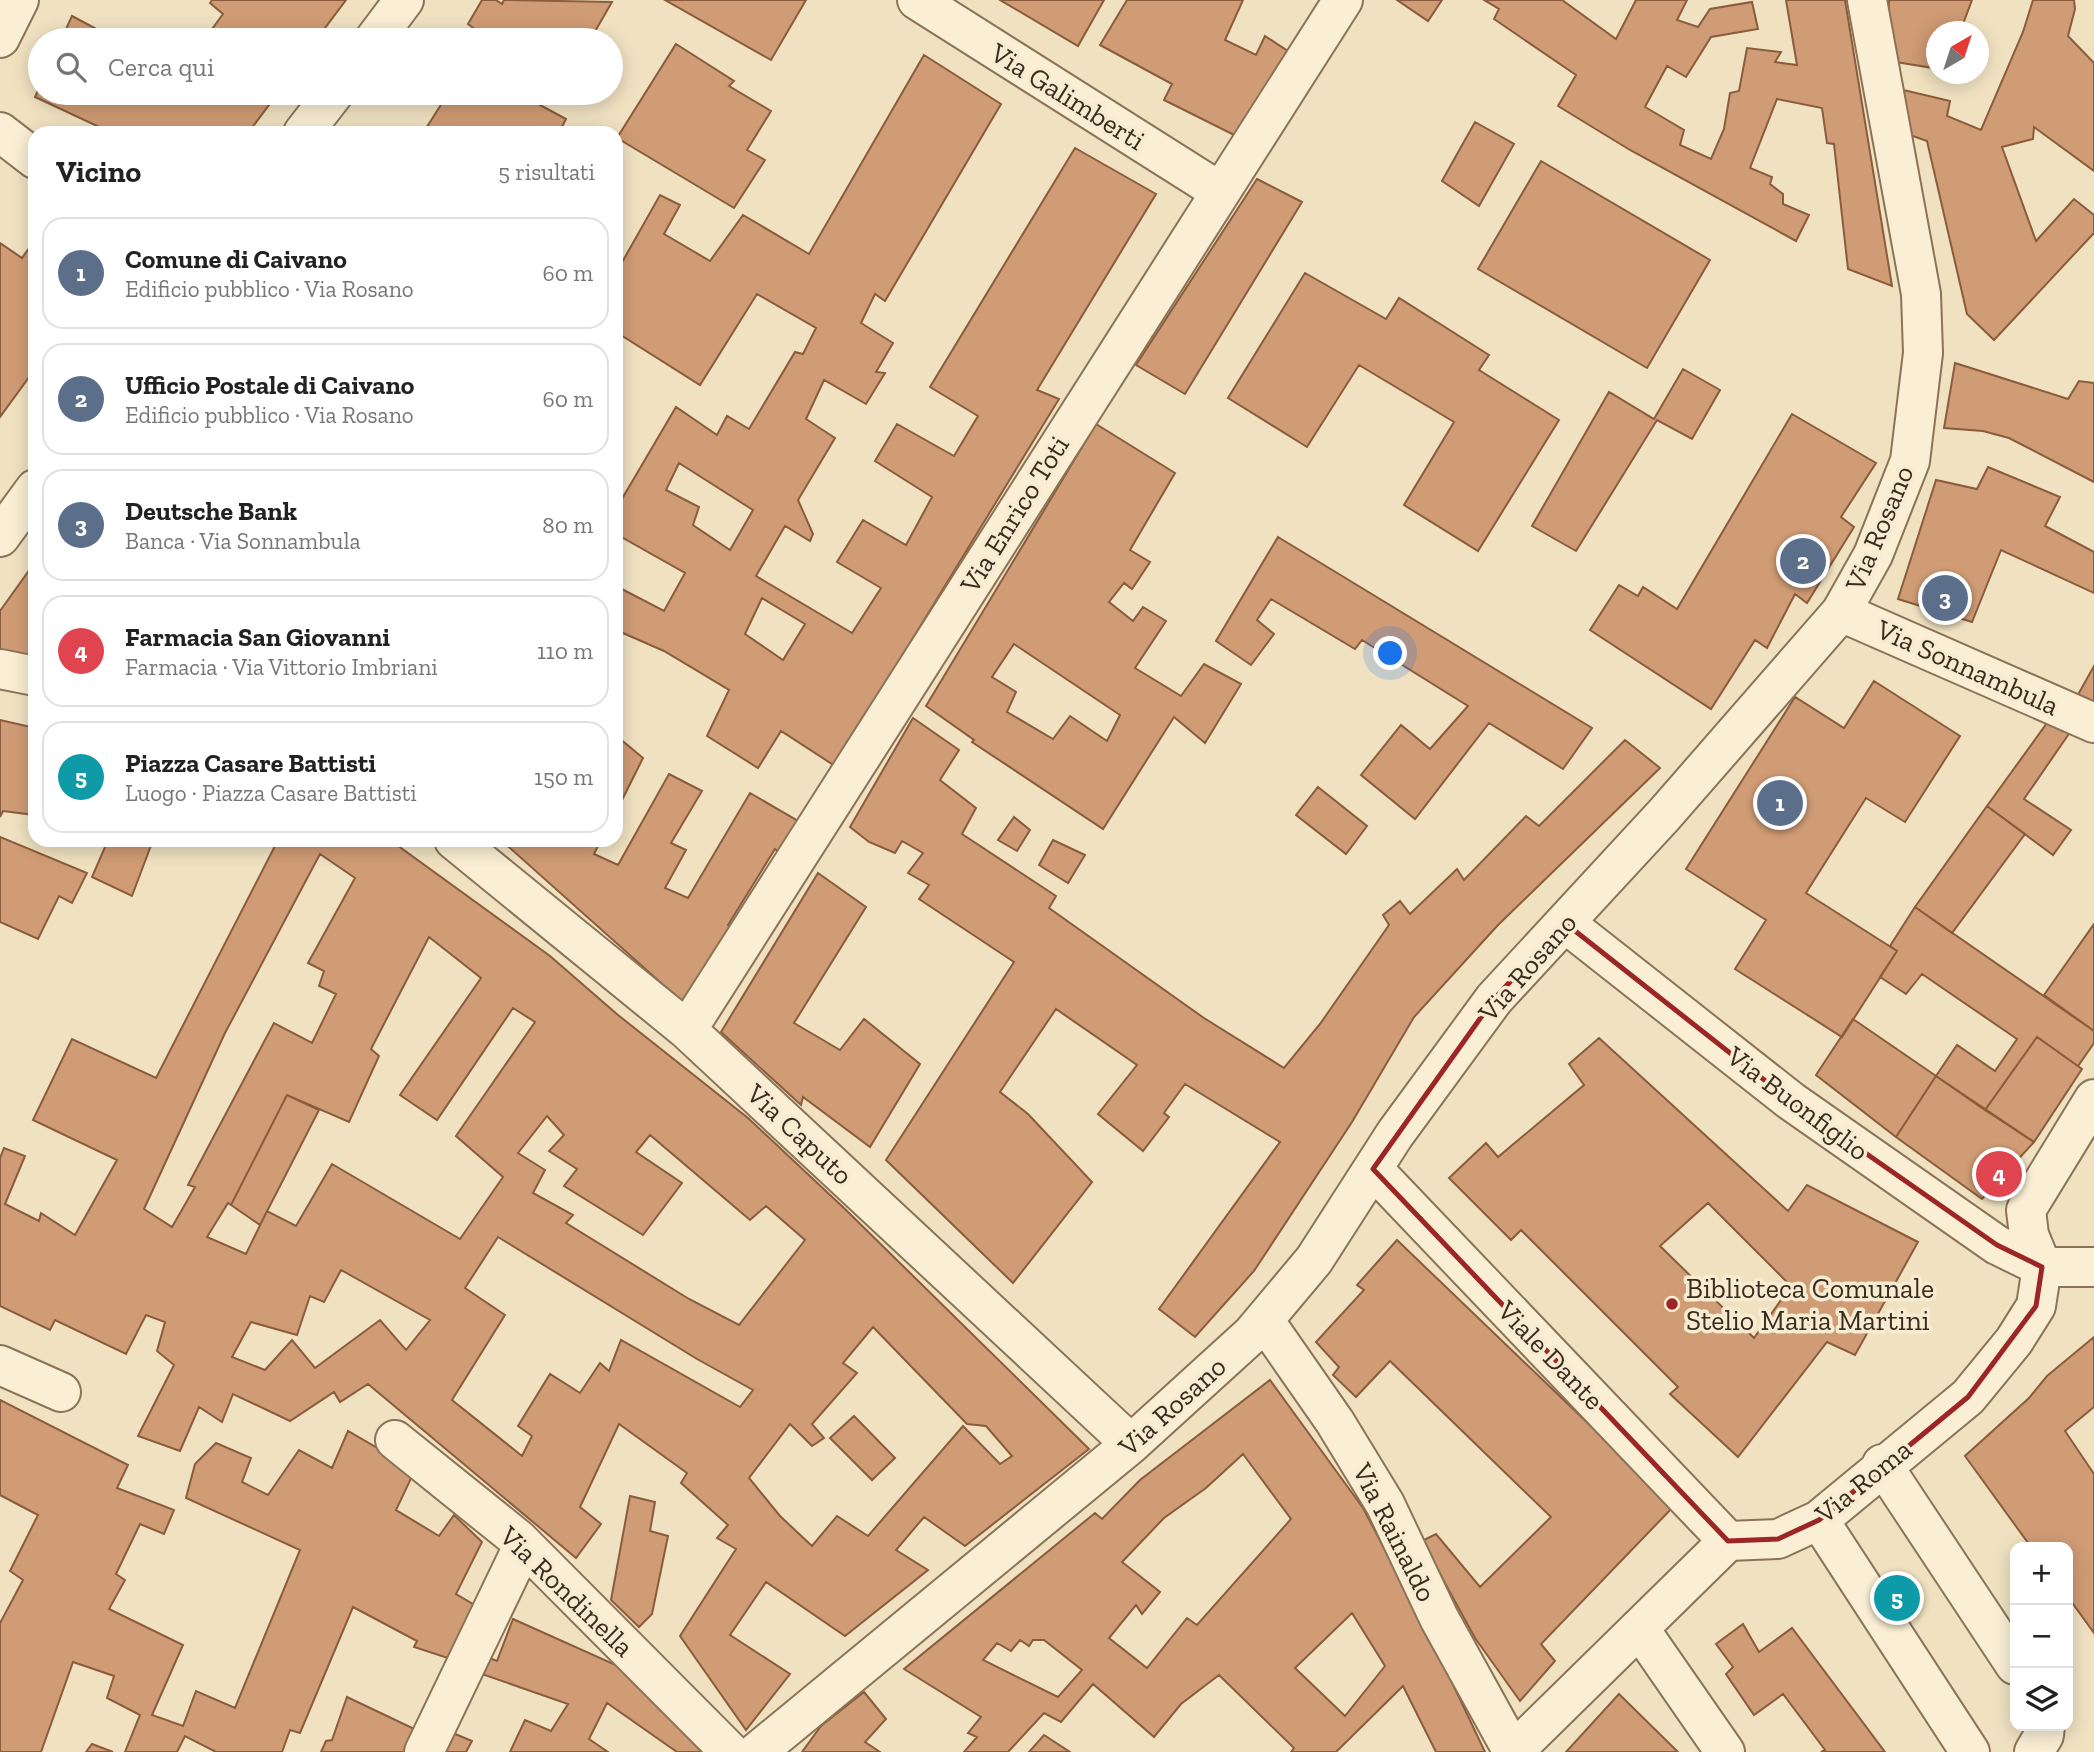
<!DOCTYPE html>
<html lang="it">
<meta charset="utf-8">
<style>
body{margin:0;font-family:"Zilla Slab",serif;background:#f6f6f6;color:#222}
.controls{position:absolute;right:21px;bottom:21px;display:grid;overflow:hidden;border-radius:14px;box-shadow:0 4px 18px #0003}
.controls button{width:63px;height:63px;display:grid;place-items:center;padding:0;border:0;border-bottom:2px solid #e0e0e0;background:#fff;color:#222;font:35px sans-serif}
.compass{position:absolute;left:1926px;top:21px;width:63px;height:63px;border-radius:50%;background:#fff;box-shadow:0 4px 18px #0003;rotate:39deg}
.you{position:absolute;left:1391px;top:654px;width:24px;height:24px;margin:-18px;border:5px solid #fff;border-radius:50%;background:#1a73e8;box-shadow:0 0 0 10px #1a73e833}
.badge{display:grid;place-items:center;width:46px;height:46px;border-radius:50%;background:#9c2525;color:#fff;font-size:23px;font-weight:700}
.pin{position:absolute;translate:-50% -50%;border:4px solid #fff;box-shadow:0 2px 7px #0006}
.list{margin:0;padding:0;list-style:none}
h2{display:flex;justify-content:space-between;align-items:center;height:91px;margin:0;padding:0 28px;font-size:30px}
h2 small{font-size:23px;font-weight:400;color:#767676}
.list li{display:grid;grid-template-columns:46px 1fr auto;gap:21px;align-items:center;box-sizing:border-box;height:112px;margin:0 14px 14px;padding:0 14px;border:2px solid #e0e0e0;border-radius:21px}
.list b{display:block;font-size:26px;white-space:nowrap}
.list p{margin:0;font-size:23px;white-space:nowrap;color:#767676}
.list em{font-size:23px;font-style:normal;color:#767676}
.icon{flex:none;width:38px;height:38px;fill:none;stroke:currentColor;stroke-width:2;stroke-linecap:round;stroke-linejoin:round}
.map{position:relative;flex:none;width:2094px;height:1752px;overflow:hidden}
.search{position:absolute;background:#fff;box-shadow:0 4px 18px #0003;left:28px;top:28px;width:595px;height:77px;display:flex;align-items:center;gap:18px;box-sizing:border-box;padding:0 24px;border-radius:38px;color:#767676;font-size:26px}
.panel{position:absolute;background:#fff;box-shadow:0 4px 18px #0003;left:28px;top:126px;width:595px;height:721px;border-radius:21px}
.map>svg:first-child{display:block}
.building{fill:#d09c75;stroke:#8a5c3c;stroke-width:2;fill-rule:evenodd}
.lines{fill:none;stroke-linecap:round;stroke-linejoin:round}
.minor-casing{stroke:#8a7357;stroke-width:42}
.minor{stroke:#faefd4;stroke-width:38}
.marked{fill:none;stroke:#9c2525;stroke-width:5;stroke-linejoin:round}
.poi-dot{fill:#9c2525;stroke:#f7ecd1;stroke-width:2.5}
.labels{text-anchor:middle;stroke-width:7;stroke-linejoin:round;paint-order:stroke}
.street-label{font-size:28px;fill:#392b1d;stroke:#f7ecd1}
.poi-label{font-size:28px;fill:#392b1d;stroke:#f7ecd1;text-anchor:start}
</style>
<div class="map">
<svg width="2094" height="1752" viewBox="0 0 2094 1752">
<rect width="100%" height="100%" fill="#f0e2c1"/>
<path class="building" d="M212 0H346L316 40H204L223 14 210 3Z
M482 0H496L502 4 504 0 612 2 590 40H472L477 31 468 24Z
M665 0H806L771 60Z
M1000 0H1104L1078 46Z
M1127 0H1243L1225 40 1256 55 1265 36 1297 57 1238 137 1164 100 1172 84 1100 45Z
M1397 0H1442L1428 21Z
M1484 0H1562L1616 39 1636 0H1687L1677 20 1698 27 1710 9 1752 2 1758 29 1711 37 1686 77 1667 66 1645 107 1684 130 1680 145 1711 159 1724 129 1730 93 1739 91 1747 48 1781 52 1775 62 1797 65 1786 0H1845L1892 286 1848 269 1834 144 1827 143 1822 108 1777 99 1750 168 1772 177 1770 184 1783 194V204L1809 215 1796 241 1630 150 1558 106 1576 75 1494 19 1499 9Z
M1889 0H1972L1960 32H1937L1933 68 1889 61Z
M2033 0H2074L2075 9 2068 36 2094 63V171L2034 127 2033 139 2002 147 2036 241 2074 199 2094 215V233L1994 340 1967 314 1927 141 1896 130 1895 88 1950 101 1947 116 1981 130 2023 32Z
M72 16 117 40H61Z
M676 44 734 81 729 86 771 111 747 150 765 160 734 208 617 138Z
M924 55 1001 104 885 301 875 294 861 323 893 343 876 372 885 373 866 404 824 380 806 419 835 438 798 500 813 534 810 541 785 526 756 576 852 633 881 588 837 562 863 520 906 545 932 497 875 461 897 424 954 456 978 416 930 387 1075 148 1156 194 1037 390 1059 399 835 766 781 731 758 768 707 736 729 690 664 651 616 630V586L664 611 685 573 616 534V509L676 407 717 435 727 416 749 429 795 352 803 354 816 328 757 294 700 385 616 332V273L660 195 680 205 664 234 710 261 743 215 809 254ZM679 463 753 510 730 550 693 525 699 507 666 490ZM762 598 805 624 783 660 745 634Z
M40 86V93H278L248 133H112L35 97Z
M435 93H518L566 119 559 133H423L444 100Z
M1475 122 1514 144 1479 206 1442 181Z
M1541 161 1710 260 1647 368 1478 269Z
M1257 179 1302 202 1185 394 1136 365Z
M34 241 35 369 0 417V243L22 258Z
M1305 273 1386 319 1399 298 1489 355 1479 370 1559 420 1478 551 1404 505 1454 422 1359 365 1307 447 1228 398Z
M1955 363 2068 399 2079 381 2094 383V482L2009 438 1983 431 1944 428Z
M1683 369 1720 390 1692 439 1657 420 1576 551 1532 526 1609 392 1654 419Z
M1792 414 1876 463 1841 517 1854 527 1807 603 1795 594 1767 648 1755 640 1711 709 1590 630 1619 585 1638 596 1643 587 1677 609Z
M1096 424 1175 473 1130 550 1150 562 1132 589 1124 583 1109 602 1133 621 1143 607 1166 621 1135 668 1181 696 1204 664 1241 684 1205 743 1174 717 1103 829 972 742 974 740 926 706ZM1014 644 1120 715 1107 741 1070 716 1053 739 1007 712 1016 692 992 677Z
M1988 467 2060 497 2045 526 2094 552V593L2001 550 1972 622 1898 599 1936 480 1977 489Z
M1278 537 1592 728 1563 769 1489 723 1415 819 1361 775 1401 725 1430 749 1468 706 1362 640 1355 649 1271 599 1257 620 1274 634 1251 665 1216 641Z
M35 562V662L0 653V611Z
M2094 666V708L2075 700Z
M1874 681 1960 736 1905 822 1866 798 1806 893 1897 951 1842 1037 1735 969 1766 920 1686 869 1795 697 1844 728Z
M2052 716 2075 725 2024 799 2071 830 2053 855 1987 806Z
M913 718 959 750 940 780 976 808 962 834 1056 896 1049 908 1204 1018 1284 1068 1320 1024 1389 925 1383 915 1400 901 1410 914 1457 869 1464 880 1526 816 1539 826 1625 740 1660 768 1498 925 1414 1017 1352 1122 1254 1271 1195 1337 1159 1309 1280 1142 1185 1084 1164 1113 1169 1117 1143 1151 1098 1114 1137 1065 1056 1009 1000 1092 1028 1114 1092 1182 1013 1283 886 1160 1014 962 919 899 929 885 908 873 923 853 902 841 895 853 869 842 850 827Z
M0 720 35 728V815L3 811 0 817Z
M619 738 643 758 616 812V743Z
M669 774 702 791 671 843 686 850 665 888 688 898 750 793 798 821 781 854 775 849 728 925 735 931 688 1007 501 840H601L594 854 618 865Z
M1318 787 1367 826 1346 854 1296 815Z
M1987 806 2025 834 1952 933 1915 907Z
M1014 817 1030 830 1017 851 998 840Z
M0 837 87 873 72 903 59 896 38 939 0 922Z
M108 840H153L132 896 92 877Z
M278 840H390L550 956 618 1015 748 1118 845 1209 1089 1449 965 1546 924 1517 896 1550 928 1570 845 1636 766 1582 730 1635 790 1674 746 1730 680 1636 736 1549 717 1538 728 1525 681 1483 687 1473 619 1424 580 1507 601 1524 576 1558 368 1384 340 1402 334 1392 290 1421 233 1394 222 1422 199 1407 180 1451 138 1436 174 1365 157 1351 165 1322 146 1315 126 1354 55 1320 50 1330 0 1306V1158L4 1148 25 1156 5 1204 39 1221 41 1213 75 1235 117 1160 33 1120 72 1039 156 1078ZM320 854 355 878 308 963 324 971 319 986 336 994 312 1043 274 1023 188 1185 195 1187 172 1227 144 1209 225 1033ZM429 937 481 978 400 1095 437 1120 513 1008 535 1022 456 1136 503 1177 460 1239 332 1164 296 1226 267 1211 246 1254 207 1237 228 1203 231 1205 287 1095 349 1122 379 1056 371 1049ZM547 1116 564 1135 549 1151 577 1169 564 1186 643 1235 682 1183 636 1152 650 1135 750 1220 766 1206 805 1240 739 1325 689 1299 566 1223 573 1215 533 1193 545 1170 518 1153ZM498 1237 697 1359 753 1390 740 1407 621 1340 609 1371 600 1363 580 1393 550 1374 518 1426 532 1436 522 1456 452 1400 505 1315 465 1288ZM341 1270 430 1320 406 1350 380 1320 315 1368 292 1340 265 1370 232 1357 251 1322 297 1335 310 1296 324 1302ZM873 1327 967 1424 986 1426 1012 1456 1000 1464 963 1426 868 1536 837 1516 812 1546 780 1516 749 1478 790 1424 812 1446 824 1438 812 1424 857 1373 843 1363Z
M1053 840 1085 855 1068 883 1039 865Z
M818 873 866 907 794 1023 840 1050 864 1019 920 1064 870 1147 803 1097 801 1105 721 1032Z
M1915 907 2094 1031V1043L2078 1066 2037 1037 1985 1110 1936 1076 1957 1045 1995 1071 2017 1039 1922 974 1906 994 1880 977 1897 951 1890 946Z
M2094 924V1031L2044 995Z
M1853 1019 1936 1076 1896 1137 1816 1075Z
M2037 1037 2082 1069 2034 1142 1985 1110Z
M1599 1038 1788 1211 1807 1185 1918 1242 1855 1355 1827 1342 1738 1457 1670 1394 1678 1387 1521 1230 1511 1240 1449 1178 1486 1143 1498 1157 1584 1085 1569 1064ZM1708 1203 1791 1286 1754 1338 1660 1246Z
M1936 1076 2034 1142 1982 1199 1896 1137Z
M287 1095 319 1110 260 1225 231 1205Z
M1397 1240 1674 1506 1541 1644 1555 1661 1520 1701 1475 1638 1422 1541 1436 1534 1480 1587 1551 1517 1390 1361 1356 1397 1333 1375 1339 1367 1316 1342 1364 1290 1357 1285Z
M2094 1337V1407L2065 1431 2094 1474V1633L2068 1597V1547H2031L1965 1456 2029 1398 2047 1376Z
M1270 1380 1363 1508 1429 1634 1485 1752H1436L1403 1686 1336 1752H1291L1294 1748 1219 1675 1181 1704 1154 1737 1093 1684 1061 1722 1044 1713 1008 1752H964L977 1737 968 1733 981 1717 904 1669 1095 1513 1102 1519 1140 1480ZM1243 1454 1291 1519 1197 1625 1187 1618 1147 1668 1109 1638 1136 1605 1142 1614 1160 1592 1122 1562 1164 1518 1206 1488ZM1352 1613 1385 1666 1345 1716 1295 1668ZM1020 1640 1029 1646 1033 1640H1044L1082 1670 1058 1697 983 1660 997 1643 1011 1651Z
M0 1400 128 1465 117 1488 174 1510 164 1534 140 1524 116 1574 125 1580 109 1609 183 1645 152 1715 183 1726 196 1691 235 1708 300 1550 186 1498 195 1464 216 1443 251 1458 242 1482 268 1495 299 1450 332 1468 348 1431 415 1470 396 1510 439 1536 454 1515 482 1542 456 1594 478 1607 454 1660 414 1647 417 1641 353 1607 300 1733 290 1730 282 1752H216L185 1736 177 1752H125L140 1715 107 1698 114 1676 73 1662 41 1752H0V1623L23 1580 10 1571 38 1515 0 1495Z
M854 1416 895 1458 872 1480 830 1438Z
M630 1496 655 1502 650 1531 668 1536 652 1614 639 1627 611 1600Z
M513 1619 618 1666 710 1752H677L607 1703 589 1739 608 1752H510L525 1720 551 1731 568 1704 479 1673 487 1657 497 1661Z
M1743 1624 1759 1652 1792 1628 1885 1752H1821L1825 1750 1783 1694 1754 1715 1726 1674 1733 1667 1716 1644Z
M864 1692 886 1719 865 1742 880 1752H802L821 1726Z
M1619 1694 1678 1752H1566Z
M347 1697 427 1735 420 1752H321L326 1741 332 1740Z
M448 1731 472 1741 466 1752H438Z
M1044 1735 1070 1752H1029Z
M92 1744 113 1752H86Z"/>
<g class="lines">
<g class="minor-casing">
<path id="minor" d="M917 0 1219 191
M0 38 19 0
M374 40 404 0
M0 132 35 159
M303 133 334 93
M0 537 35 489
M1841 612 2094 723
M0 669 35 676
M454 840 687 1030 1131 1444
M1565 923 1791 1101 1997 1245 2042 1267H2094
M687 1030 1343 0
M1373 1169 1728 1541
M2042 1267 2029 1235 2026 1210 2094 1099
M1264 1320 1335 1422 1385 1504 1439 1618 1513 1752
M0 1365 61 1392
M395 1440 518 1539 730 1752
M1882 1464 2015 1665
M1819 1520 1970 1752
M1639 1628 1725 1752
M424 1752 523 1546
M757 1752 1131 1444 1252 1334 1314 1260 1395 1134 1494 999 1664 815 1841 612 1873 555 1910 461 1923 353 1921 294 1867 0
M1513 1752 1728 1541 1778 1539 1819 1520 1968 1397 2014 1341 2036 1306 2042 1267
M2034 1752 2044 1735 2045 1726"/>
</g>
<use href="#minor" class="minor"/>
</g>
<path class="marked" d="M1565 923 1791 1101 1997 1245 2042 1267 2036 1306 1968 1397 1819 1520 1778 1539 1728 1541 1373 1169 1494 999Z"/>
<circle class="poi-dot" cx="1672" cy="1304" r="7"/>
<g class="labels">
<g class="street-label">
<text transform="translate(1068 96) rotate(32)" y="10">Via Galimberti</text>
<text transform="translate(1014 514) rotate(-58)" y="10">Via Enrico Toti</text>
<text transform="translate(1879 528) rotate(-67)" y="10">Via Rosano</text>
<text transform="translate(1968 667) rotate(24)" y="10">Via Sonnambula</text>
<text transform="translate(1527 967) rotate(-49)" y="10">Via Rosano</text>
<text transform="translate(1798 1103) rotate(37)" y="10">Via Buonfiglio</text>
<text transform="translate(800 1134) rotate(43)" y="10">Via Caputo</text>
<text transform="translate(1551 1355) rotate(46)" y="10">Viale Dante</text>
<text transform="translate(1172 1406) rotate(-42)" y="10">Via Rosano</text>
<text transform="translate(1863 1481) rotate(-39)" y="10">Via Roma</text>
<text transform="translate(1395 1532) rotate(63)" y="10">Via Rainaldo</text>
<text transform="translate(567 1591) rotate(44)" y="10">Via Rondinella</text>
</g>
<g class="poi-label">
<text x="1686" y="1298">Biblioteca Comunale<tspan x="1686" dy="32">Stelio Maria Martini</tspan></text>
</g>
</g>
</svg>
<div class="controls">
<button>+</button>
<button>−</button>
<button><svg class="icon" aria-label="layers" viewBox="0 0 24 24"><path d="M12 4l9 5-9 5-9-5zM3 14l9 5 9-5"/></svg></button>
</div>
<svg class="compass" viewBox="-18 -18 36 36"><path d="M0-13l5 13h-10z" fill="#e53935"/><path d="M0 13l5-13h-10z" fill="#767676"/></svg>
<div class="you"></div>
<div class="pin badge" style="left:1780px;top:803px;background:#5c6f8a">1</div>
<div class="pin badge" style="left:1803px;top:561px;background:#5c6f8a">2</div>
<div class="pin badge" style="left:1945px;top:598px;background:#5c6f8a">3</div>
<div class="pin badge" style="left:1999px;top:1174px;background:#e0444e">4</div>
<div class="pin badge" style="left:1897px;top:1598px;background:#0f9aa8">5</div>
<div class="search"><svg class="icon" aria-label="search" viewBox="0 0 24 24"><circle cx="10" cy="10" r="6"/><path d="M15 15l6 6"/></svg>Cerca qui</div>
<section class="panel">
<h2>Vicino<small>5 risultati</small></h2>
<ul class="list">
<li><span class="badge" style="background:#5c6f8a">1</span><div><b>Comune di Caivano</b><p>Edificio pubblico · Via Rosano</p></div><em>60 m</em></li>
<li><span class="badge" style="background:#5c6f8a">2</span><div><b>Ufficio Postale di Caivano</b><p>Edificio pubblico · Via Rosano</p></div><em>60 m</em></li>
<li><span class="badge" style="background:#5c6f8a">3</span><div><b>Deutsche Bank</b><p>Banca · Via Sonnambula</p></div><em>80 m</em></li>
<li><span class="badge" style="background:#e0444e">4</span><div><b>Farmacia San Giovanni</b><p>Farmacia · Via Vittorio Imbriani</p></div><em>110 m</em></li>
<li><span class="badge" style="background:#0f9aa8">5</span><div><b>Piazza Casare Battisti</b><p>Luogo · Piazza Casare Battisti</p></div><em>150 m</em></li>
</ul>
</section>
</div>
